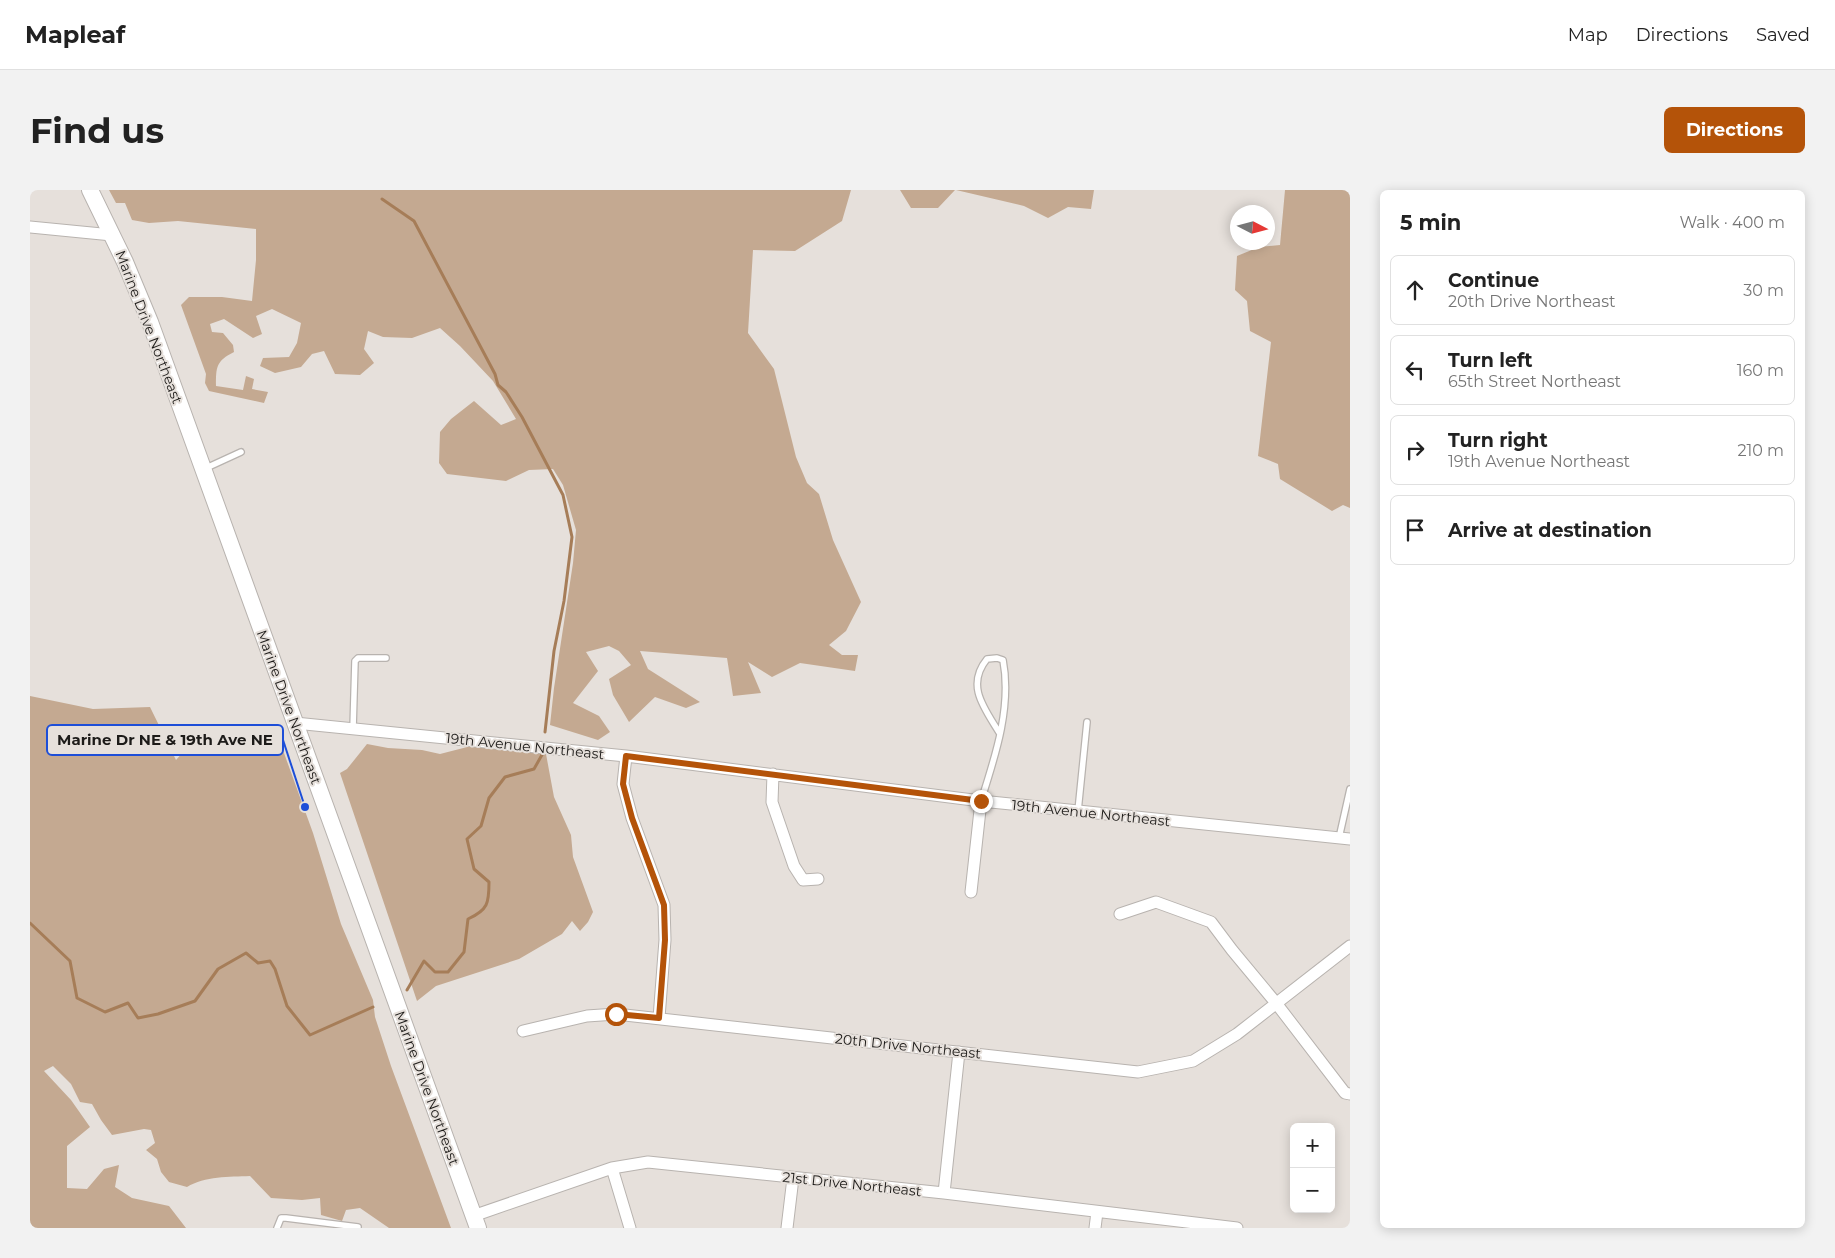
<!DOCTYPE html>
<meta charset="utf-8">
<style>
body{margin:0;font-family:Montserrat,sans-serif;background:#f2f2f2;color:#222}
.controls{position:absolute;right:15px;bottom:15px;display:grid;overflow:hidden;border-radius:8px;box-shadow:0 2px 12px #0003}
.controls button{width:45px;height:45px;display:grid;place-items:center;padding:0;border:0;border-bottom:1px solid #e0e0e0;background:#fff;color:#222;font:25px sans-serif}
.compass{position:absolute;left:1200px;top:15px;width:45px;height:45px;border-radius:50%;background:#fff;box-shadow:0 2px 12px #0003;rotate:96deg}
.stop{position:absolute;width:15px;height:15px;margin:-11px;border:4px solid #b45309;border-radius:50%;background:#fff}
.stop.end{background:#b45309;border-color:#fff;box-shadow:0 1px 5px #0008}
.list{margin:0;padding:0;list-style:none}
h2{display:flex;justify-content:space-between;align-items:center;height:65px;margin:0;padding:0 20px;font-size:21px}
h2 small{font-size:16px;font-weight:400;color:#767676}
.list li{display:grid;grid-template-columns:32px 1fr auto;gap:15px;align-items:center;box-sizing:border-box;height:70px;margin:0 10px 10px;padding:0 10px;border:1px solid #e0e0e0;border-radius:8px}
.list b{display:block;font-size:19px;white-space:nowrap}
.list p{margin:0;font-size:16px;white-space:nowrap;color:#767676}
.list em{font-size:16px;font-style:normal;color:#767676}
.icon{flex:none;width:28px;height:28px;fill:none;stroke:currentColor;stroke-width:2;stroke-linecap:round;stroke-linejoin:round}
.map{position:relative;flex:none;width:1320px;height:1038px;overflow:hidden;border-radius:8px}
header{display:flex;align-items:center;gap:30px;box-sizing:border-box;height:70px;padding:0 25px;background:#fff;border-bottom:1px solid #e0e0e0}
header strong{font-size:24px}
nav{display:flex;gap:28px;margin-inline-start:auto;font-size:18px}
.intro{display:flex;align-items:center;justify-content:space-between;box-sizing:border-box;height:120px;padding:0 30px}
h1{margin:0;font-size:35px}
.button{padding:12px 22px;border-radius:8px;background:#b45309;color:#fff;font-size:18px;font-weight:700}
main{display:flex;gap:30px;padding:0 30px}
aside{flex:1;background:#fff;border-radius:8px;box-shadow:0 2px 12px #0003}
.map>svg:first-child{display:block}
.green{fill:#c4a991}
.lines{fill:none;stroke-linecap:round;stroke-linejoin:round}
.stream{stroke:#a67d58;stroke-width:3}
.lane-casing{stroke:#b8b3af;stroke-width:8}
.street-casing{stroke:#b8b3af;stroke-width:13}
.secondary-casing{stroke:#b8b3af;stroke-width:18}
.lane{stroke:#fff;stroke-width:5.5}
.street{stroke:#fff;stroke-width:11}
.secondary{stroke:#fff;stroke-width:16}
.route{stroke:#b45309;stroke-width:6}
.labels{text-anchor:middle;stroke-width:4;stroke-linejoin:round;paint-order:stroke}
.street-label{font-size:14px;fill:#1d1b19;stroke:#e6e0db}
.leader{fill:none;stroke:#1d4ed8;stroke-width:2}
.callout-dot{fill:#1d4ed8;stroke:#e6e0db;stroke-width:2}
.callout{fill:#e6e0db;stroke:#1d4ed8;stroke-width:2}
.callout-label{font-size:15px;text-anchor:middle;font-weight:bold;fill:#1d1b19}
</style>
<header>
<strong>Mapleaf</strong>
<nav><a>Map</a><a>Directions</a><a>Saved</a></nav>
</header>
<div class="intro"><h1>Find us</h1><a class="button">Directions</a></div>
<main>
<div class="map">
<svg width="1320" height="1038" viewBox="0 0 1320 1038">
<rect width="100%" height="100%" fill="#e6e0db"/>
<path class="green" d="M79 0H821L812 31 765 61 723 60 718 143 744 179 766 267 777 293 789 304 803 350 831 412 816 441 799 455 812 465H828L825 481 770 473 742 487 718 472 731 503 703 506 697 468 610 461 618 479 670 512 656 518 625 507 599 532 583 505 579 489 601 475 589 461 579 456 556 462 568 481 543 513 569 526 580 542 568 550 520 535 524 498 543 373 546 340 533 295 523 279 499 280 476 291 417 284 409 273 410 242 421 229 444 211 471 235 486 229 463 191 430 156 410 138 382 148 353 147 338 141 334 159 344 173 330 185 305 184 294 161 282 164 271 177 245 183 230 176 233 168 259 167 267 153 271 133 242 119 226 126 232 144 223 148 194 129 180 134 182 142 193 143 203 155 204 162C186 171 186 177 186 196L213 200 216 186 224 189 222 199 238 202 234 213 179 201 175 193 176 184 151 115 159 107H192L222 111 226 70V39L148 31 119 33 102 30 95 13H86Z
M870 0H925L908 18H881Z
M926 0H1064L1061 19 1038 17 1018 28 994 16Z
M1255 0H1320V318L1313 315 1302 321 1250 289 1248 274 1228 266 1241 152 1220 141 1217 111 1205 100 1207 66 1229 57 1250 55Z
M0 506 63 519 120 517 146 570 172 541 226 546 250 552 283 643 311 734 343 810 345 827 361 876 421 1038H359L330 1018 316 1020 312 1031 291 1025 290 1008 272 1010 241 1008 220 986C199 987 175 986 157 997L139 992 131 982 127 969 116 960 125 953 121 940 114 939 82 945 71 930 62 914 50 912 41 894 23 876 14 881 41 910 60 937 37 956V998L57 999 74 979 89 975 85 997 102 1008 139 1016 156 1038H0Z
M337 554 358 558 392 560 410 564 445 555 516 564 524 607 541 645 543 667 563 722 558 732 550 741 542 731 532 744 489 769 406 796 387 811 310 583 317 579Z"/>
<g class="lines">
<path class="stream" d="M352 9 384 31 465 184 468 195 476 202 492 227 533 305 542 347 534 411 524 461 515 542
M0 733 40 771 47 808 75 822 98 813 108 828 128 824 165 811 188 779 216 763 228 773 240 771 245 779 257 816 280 845 343 817
M377 800 394 771 405 782H418L434 762 438 729C458 720 459 713 459 692L444 679 437 649 451 636 459 608 475 587 504 579 513 563"/>
<g class="lane-casing">
<path id="lane" d="M174 279 211 262
M323 539 325 471 328 468H356
M951 611C965 567 982 517 973 470L967 468 957 469C935 496 955 519 970 544
M1048 621 1057 532
M1309 648 1320 599
M247 1038 251 1028H256L328 1037"/>
</g>
<g class="street-casing">
<path id="street" d="M0 37 82 45
M265 533 596 566 951 611 1320 649
M596 566 593 594 602 628 634 715 635 750 629 828
M743 584 742 612 764 676 773 690 788 689
M941 702 951 611
M1090 724 1126 712 1181 732 1202 760 1246 813 1315 903 1320 904
M493 841 557 826 586 824 1108 882 1163 871 1207 844 1320 756
M582 978 600 1038
M914 1003 929 862
M443 1026 582 978 618 972 914 1003 1207 1038
M757 1038 763 988
M1065 1038 1067 1022"/>
</g>
<g class="secondary-casing">
<path id="secondary" d="M60 0 95 72 120 132 448 1038"/>
</g>
<use href="#lane" class="lane"/>
<use href="#street" class="street"/>
<use href="#secondary" class="secondary"/>
</g>
<g class="lines">
<path class="route" d="M586 824 629 828 635 750 634 715 602 628 593 594 596 566 951 611"/>
</g>
<g class="labels">
<g class="street-label">
<text transform="translate(119 137) rotate(69)" y="5">Marine Drive Northeast</text>
<text transform="translate(259 517) rotate(70)" y="5">Marine Drive Northeast</text>
<text transform="translate(495 556) rotate(6)" y="5">19th Avenue Northeast</text>
<text transform="translate(1061 623) rotate(6)" y="5">19th Avenue Northeast</text>
<text transform="translate(878 856) rotate(6)" y="5">20th Drive Northeast</text>
<text transform="translate(397 898) rotate(70)" y="5">Marine Drive Northeast</text>
<text transform="translate(822 994) rotate(6)" y="5">21st Drive Northeast</text>
</g>
</g>
<path class="leader" d="M275 617L253 550"/>
<circle class="callout-dot" cx="275" cy="617" r="5"/>
<rect class="callout" x="17" y="535" width="236" height="30" rx="5"/>
<g class="callout-label">
<text x="135" y="555">Marine Dr NE &amp; 19th Ave NE</text>
</g>
</svg>
<div class="controls">
<button>+</button>
<button>−</button>
</div>
<svg class="compass" viewBox="-18 -18 36 36"><path d="M0-13l5 13h-10z" fill="#e53935"/><path d="M0 13l5-13h-10z" fill="#767676"/></svg>
<div class="stop" style="left:586px;top:824px"></div>
<div class="stop end" style="left:951px;top:611px"></div>
</div>
<aside>
<h2>5 min<small>Walk · 400 m</small></h2>
<ul class="list">
<li><svg class="icon" aria-label="ahead" viewBox="0 0 24 24"><path d="M12 20V5M6 11l6-6 6 6"/></svg><div><b>Continue</b><p>20th Drive Northeast</p></div><em>30 m</em></li>
<li><svg class="icon" aria-label="left" viewBox="0 0 24 24"><path d="M17 20v-9H6M10 6l-5 5 5 5"/></svg><div><b>Turn left</b><p>65th Street Northeast</p></div><em>160 m</em></li>
<li><svg class="icon" aria-label="right" viewBox="0 0 24 24"><path d="M7 20v-9h11M14 6l5 5-5 5"/></svg><div><b>Turn right</b><p>19th Avenue Northeast</p></div><em>210 m</em></li>
<li><svg class="icon" aria-label="arrive" viewBox="0 0 24 24"><path d="M6 21V4h12l-3 4 3 4H6"/></svg><div><b>Arrive at destination</b></div></li>
</ul>
</aside>
</main>
